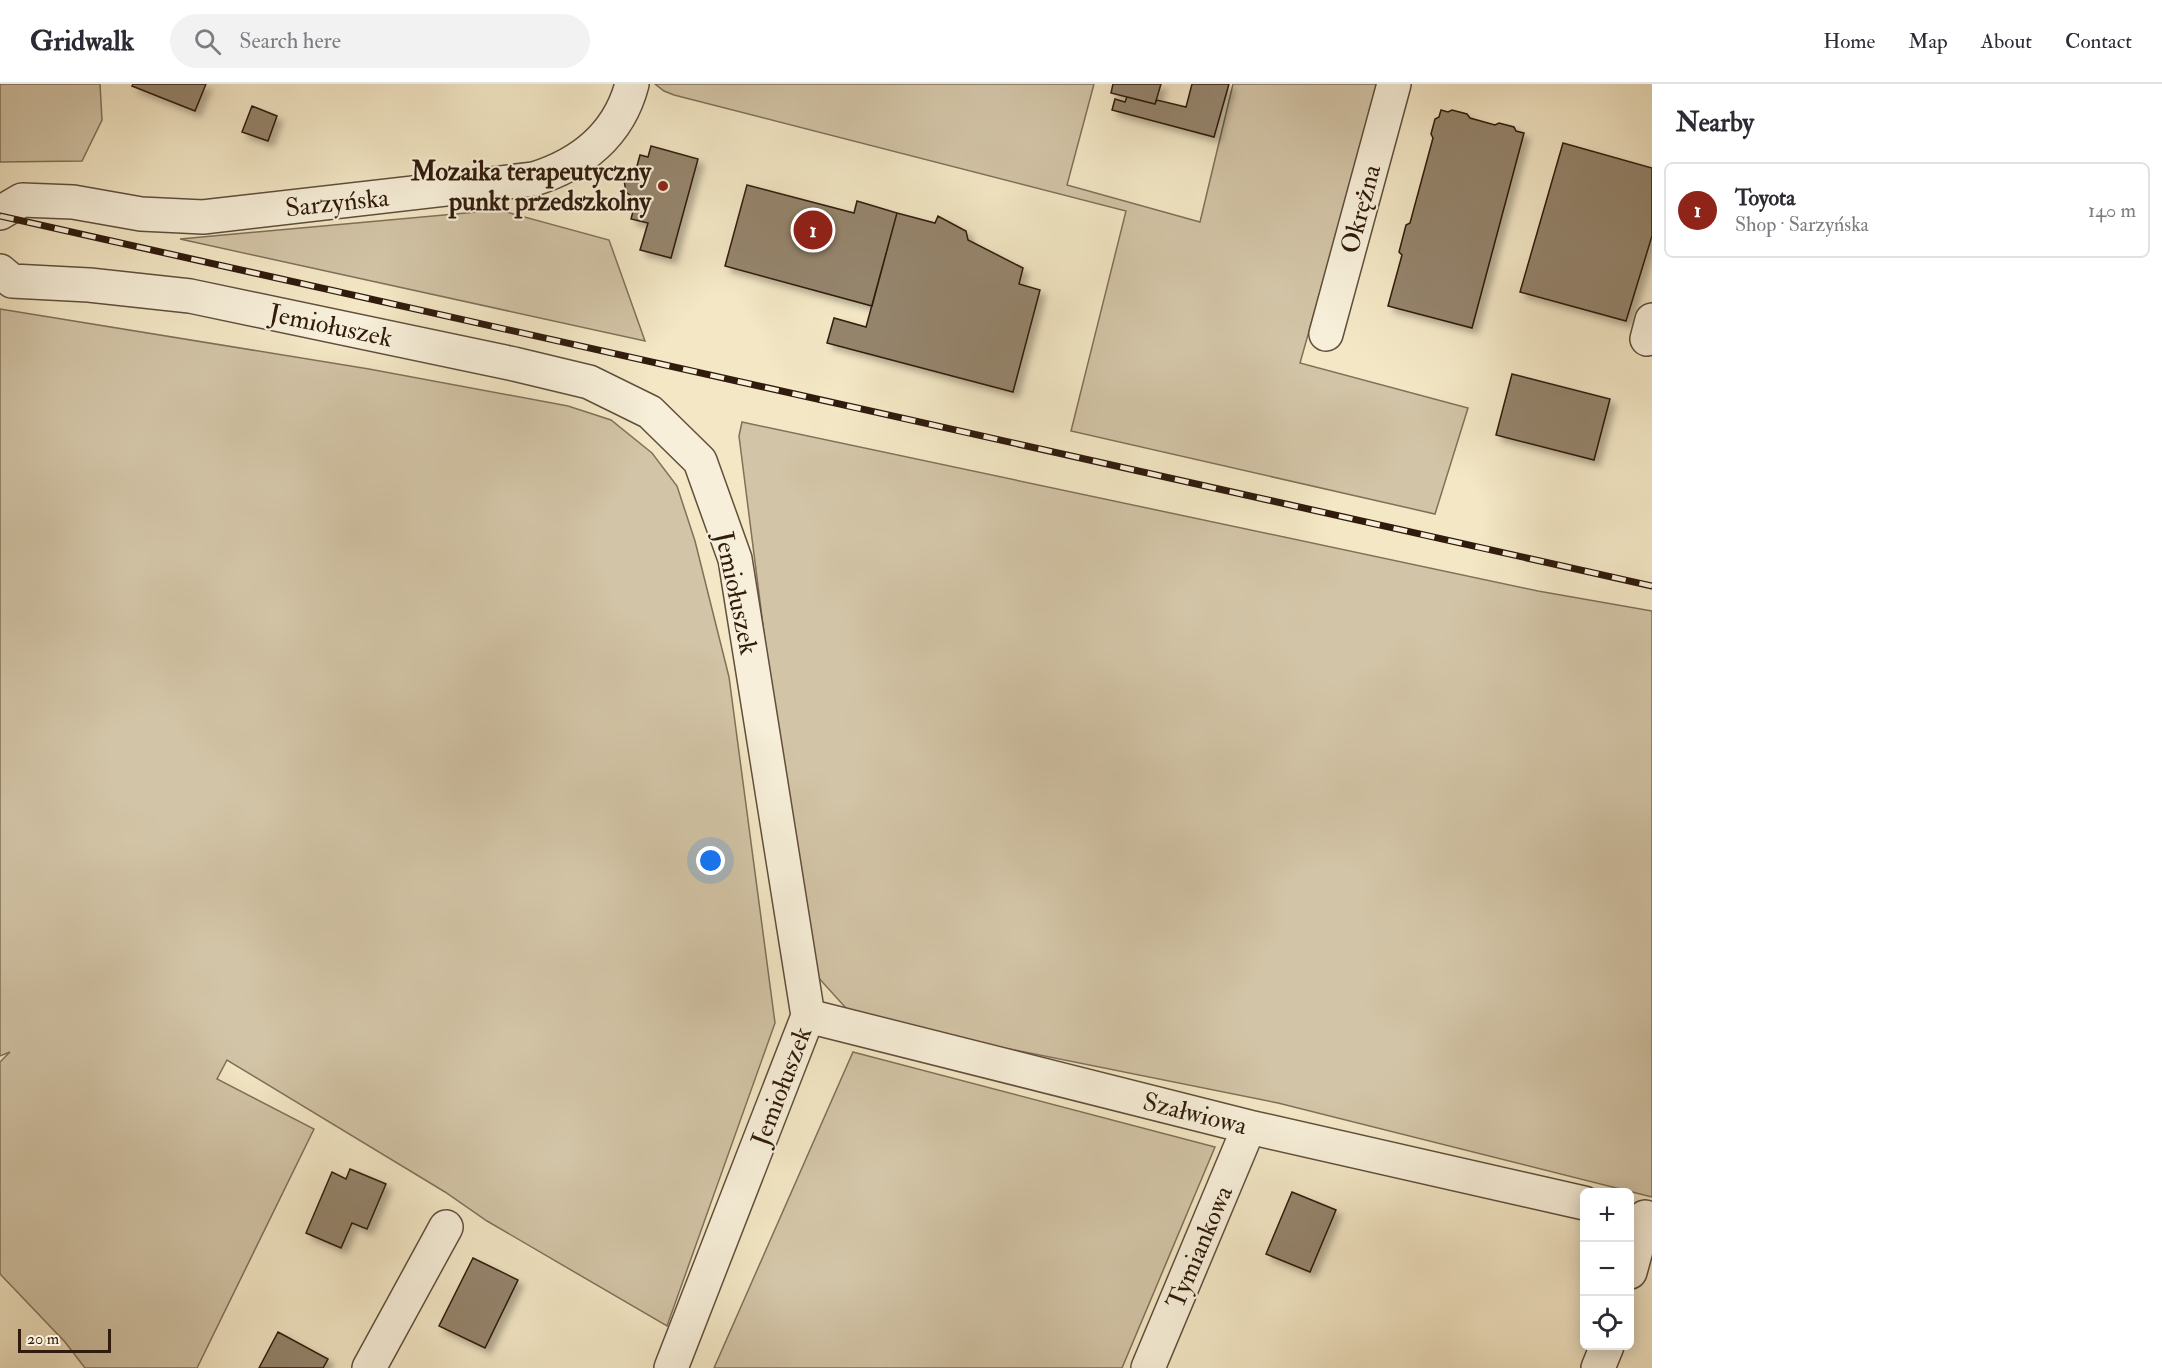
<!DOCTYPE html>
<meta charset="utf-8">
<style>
body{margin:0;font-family:"IM FELL Double Pica",serif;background:#f2f2f3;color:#2b2b33}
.controls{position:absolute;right:18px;bottom:18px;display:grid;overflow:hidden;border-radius:9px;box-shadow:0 3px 15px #0003}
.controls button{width:54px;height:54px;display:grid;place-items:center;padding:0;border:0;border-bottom:2px solid #e1e1e2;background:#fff;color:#2b2b33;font:30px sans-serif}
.scale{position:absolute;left:18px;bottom:15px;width:93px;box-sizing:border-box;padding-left:6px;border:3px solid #301b0d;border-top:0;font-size:16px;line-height:21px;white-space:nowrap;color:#301b0d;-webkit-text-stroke:4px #f7efd9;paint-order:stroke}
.you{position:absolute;left:711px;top:777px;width:21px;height:21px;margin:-15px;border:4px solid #fff;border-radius:50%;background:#1a73e8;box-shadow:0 0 0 9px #1a73e833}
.badge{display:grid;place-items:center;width:39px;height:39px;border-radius:50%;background:#8f2418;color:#fff;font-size:20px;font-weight:700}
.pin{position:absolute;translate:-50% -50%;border:3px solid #fff;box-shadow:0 2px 6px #0006}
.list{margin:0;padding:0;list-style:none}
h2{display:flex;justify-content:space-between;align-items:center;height:78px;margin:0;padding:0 24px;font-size:26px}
h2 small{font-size:20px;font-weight:400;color:#7c7c81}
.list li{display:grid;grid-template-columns:39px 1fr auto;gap:18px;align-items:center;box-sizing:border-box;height:96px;margin:0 12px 12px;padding:0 12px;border:2px solid #e1e1e2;border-radius:9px}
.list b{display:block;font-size:22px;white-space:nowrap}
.list p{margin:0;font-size:20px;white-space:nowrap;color:#7c7c81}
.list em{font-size:20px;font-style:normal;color:#7c7c81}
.icon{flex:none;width:33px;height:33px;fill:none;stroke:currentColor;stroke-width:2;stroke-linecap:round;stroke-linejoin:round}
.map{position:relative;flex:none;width:1652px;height:1284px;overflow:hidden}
header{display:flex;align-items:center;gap:36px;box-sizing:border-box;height:84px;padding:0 30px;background:#fff;border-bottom:2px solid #e1e1e2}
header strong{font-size:28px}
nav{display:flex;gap:33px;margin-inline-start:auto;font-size:21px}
.search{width:420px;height:54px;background:#f2f2f3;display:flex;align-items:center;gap:15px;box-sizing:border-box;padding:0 21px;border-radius:33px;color:#7c7c81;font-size:22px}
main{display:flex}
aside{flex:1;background:#fff}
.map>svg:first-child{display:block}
.green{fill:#d2c4a6;stroke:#81705a;stroke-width:1.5}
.building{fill:#95856d;stroke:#301b0d;stroke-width:1.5;filter:url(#shadow)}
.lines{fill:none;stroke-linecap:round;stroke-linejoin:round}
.minor-casing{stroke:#614e3b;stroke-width:36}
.minor{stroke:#f7efd9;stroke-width:33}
.rail-casing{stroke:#301b0d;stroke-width:7}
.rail{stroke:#f7efd9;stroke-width:4.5;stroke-dasharray:14;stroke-linecap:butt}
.poi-dot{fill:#8f2418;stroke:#f7efd9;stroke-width:2}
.labels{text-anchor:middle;stroke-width:4.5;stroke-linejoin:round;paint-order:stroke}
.poi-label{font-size:26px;font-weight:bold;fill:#301b0d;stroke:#f7efd9;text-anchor:end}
.street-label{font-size:26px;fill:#301b0d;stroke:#f7efd9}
</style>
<header>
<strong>Gridwalk</strong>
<div class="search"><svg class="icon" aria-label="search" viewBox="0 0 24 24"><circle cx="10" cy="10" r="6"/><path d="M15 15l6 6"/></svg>Search here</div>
<nav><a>Home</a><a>Map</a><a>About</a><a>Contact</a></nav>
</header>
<main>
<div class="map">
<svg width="1652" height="1284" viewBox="0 0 1652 1284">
<defs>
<filter id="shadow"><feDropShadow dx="5.5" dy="5.5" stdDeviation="3" flood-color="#0004"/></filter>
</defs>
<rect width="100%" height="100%" fill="#f3e7c5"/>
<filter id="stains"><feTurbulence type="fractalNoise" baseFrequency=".00333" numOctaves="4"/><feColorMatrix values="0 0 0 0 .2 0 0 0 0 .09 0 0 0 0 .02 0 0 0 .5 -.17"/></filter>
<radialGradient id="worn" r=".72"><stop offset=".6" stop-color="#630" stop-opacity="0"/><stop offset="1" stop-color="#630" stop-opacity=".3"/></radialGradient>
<path class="green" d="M0 0H100L102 36 82 77 0 78Z
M655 0H1094L1067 101 1200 138 1233 0H1379L1300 279 1468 324 1435 430 1071 347 1126 127 674 11 664 7Z
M499 126 609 156 645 257 180 155Z
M0 225 369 285 568 322 611 336 652 369 677 402 695 457 729 593 775 939 667 1242 487 1137 445 1108 227 976 217 995 314 1045 197 1284H85L65 1258 0 1190V978L10 968 0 972Z
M742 338 1538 507 1652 527V1113L1278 1019 855 934 806 880 739 352Z
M853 968 1215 1063 1122 1284H714Z"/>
<path class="building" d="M133 0H206L195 27 132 2Z
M1113 0H1161L1155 20 1111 9Z
M1192 0H1229L1214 53 1112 26 1115 15 1125 18 1127 13 1155 20 1157 16 1186 23Z
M252 22 277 32 268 57 242 48Z
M1441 26 1448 28 1452 26 1467 30 1470 34 1495 41 1499 39 1514 43 1516 47 1524 49 1472 244 1388 222 1402 171 1399 168 1406 141 1410 139 1433 54 1431 50 1435 35 1439 33Z
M1563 59 1652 84V152L1626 237 1520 208Z
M651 62 698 75 671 174 640 166 648 139 631 135 636 116 626 108 624 96 629 87 637 82 640 71 648 73Z
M747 101 854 129 857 117 897 129 872 222 725 182Z
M897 129 935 139 938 132 962 145 966 147 968 156 1023 184 1019 200 1040 206 1013 308 827 259 834 234 866 243Z
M1512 290 1610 315 1594 376 1496 351Z
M350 1085 386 1100 367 1145 352 1139 341 1164 306 1149 332 1088 346 1095Z
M1292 1108 1336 1126 1310 1188 1266 1170Z
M473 1174 518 1196 485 1264 439 1242Z
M278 1248 328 1275 323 1284H259Z"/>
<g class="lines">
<g class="minor-casing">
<path id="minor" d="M0 129 22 116 73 118 141 130 203 133 534 95C582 80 619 50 632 0
M0 187 12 197 89 201 190 212 514 280 589 298 650 328 700 377 735 475 808 932 671 1284
M1326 250 1394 0
M1647 255 1652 236
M808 932 1249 1043 1584 1119
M1630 1188 1645 1133
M369 1284 446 1143
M1148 1284 1249 1043
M1598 1284 1607 1262"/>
</g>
<use href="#minor" class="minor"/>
<g class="rail-casing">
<path id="rail" d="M0 132 1652 502"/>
</g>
<use href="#rail" class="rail"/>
</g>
<circle class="poi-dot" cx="663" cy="102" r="6"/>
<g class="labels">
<g class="poi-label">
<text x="651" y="96">Mozaika terapeutyczny<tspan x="651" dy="30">punkt przedszkolny</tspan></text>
</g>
<g class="street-label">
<text transform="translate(337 118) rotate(-6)" y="9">Sarzyńska</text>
<text transform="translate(1360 125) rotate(-75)" y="9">Okrężna</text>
<text transform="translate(331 241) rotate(12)" y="9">Jemiołuszek</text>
<text transform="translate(737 509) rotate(78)" y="9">Jemiołuszek</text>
<text transform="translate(781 1002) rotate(-69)" y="9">Jemiołuszek</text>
<text transform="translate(1195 1029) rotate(14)" y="9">Szałwiowa</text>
<text transform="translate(1199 1163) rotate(-67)" y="9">Tymiankowa</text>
</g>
</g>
<rect width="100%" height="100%" filter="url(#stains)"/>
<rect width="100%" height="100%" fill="url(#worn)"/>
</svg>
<div class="controls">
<button>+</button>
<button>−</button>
<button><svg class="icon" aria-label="locate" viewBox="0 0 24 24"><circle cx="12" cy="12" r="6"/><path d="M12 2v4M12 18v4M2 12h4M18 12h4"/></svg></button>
</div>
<div class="scale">20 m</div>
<div class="you"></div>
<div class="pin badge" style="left:813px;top:146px">1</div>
</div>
<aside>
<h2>Nearby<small></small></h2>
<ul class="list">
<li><span class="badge">1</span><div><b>Toyota</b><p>Shop · Sarzyńska</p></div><em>140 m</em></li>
</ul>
</aside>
</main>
